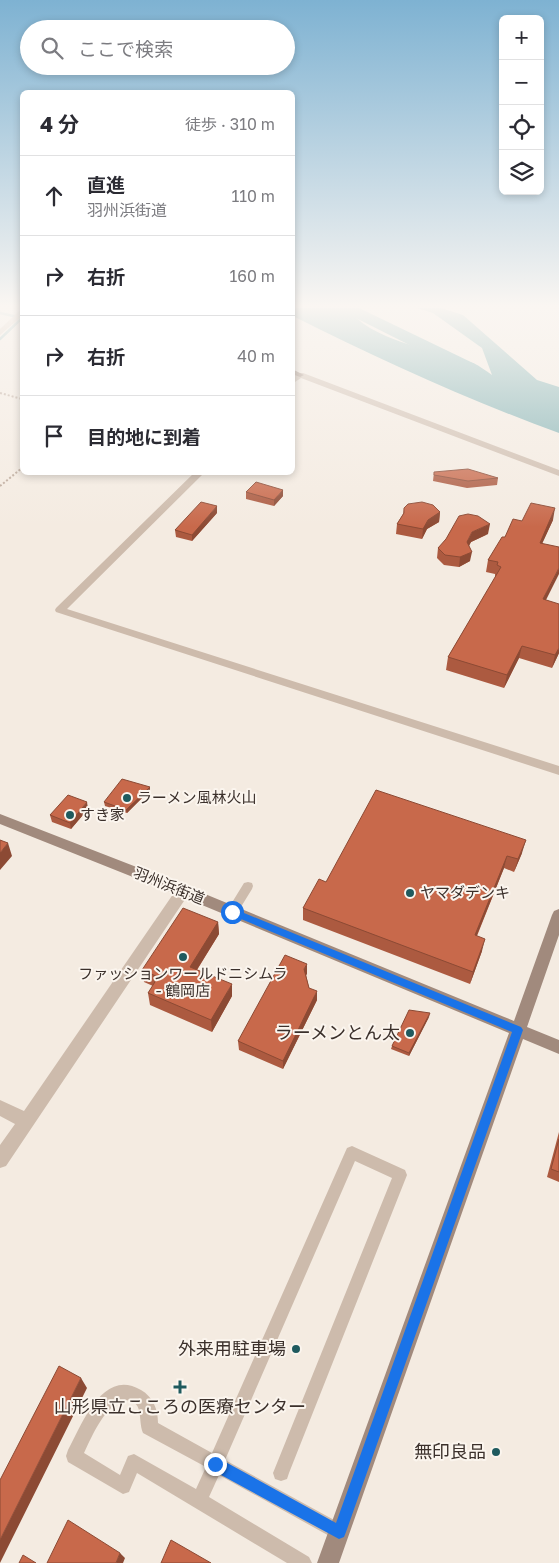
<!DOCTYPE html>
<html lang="ja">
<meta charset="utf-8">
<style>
body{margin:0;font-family:"Golos Text","Noto Sans JP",sans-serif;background:#f7f7f7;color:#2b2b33}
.controls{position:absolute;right:15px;top:15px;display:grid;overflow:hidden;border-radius:8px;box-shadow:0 2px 8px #0003}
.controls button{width:45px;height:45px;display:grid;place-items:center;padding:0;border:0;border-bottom:1px solid #e1e1e2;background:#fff;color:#2b2b33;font:25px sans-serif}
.stop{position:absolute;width:15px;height:15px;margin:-11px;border:4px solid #1a73e8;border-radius:50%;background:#fff}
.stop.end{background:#1a73e8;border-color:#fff;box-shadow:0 1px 5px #0008}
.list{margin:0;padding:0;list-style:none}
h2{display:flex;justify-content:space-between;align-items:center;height:65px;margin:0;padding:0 20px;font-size:21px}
h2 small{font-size:16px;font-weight:400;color:#7c7c81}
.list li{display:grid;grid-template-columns:32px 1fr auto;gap:15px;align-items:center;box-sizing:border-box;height:80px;padding:0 20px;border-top:1px solid #e1e1e2}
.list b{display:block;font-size:19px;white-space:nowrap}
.list p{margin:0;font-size:16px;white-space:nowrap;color:#7c7c81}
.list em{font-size:16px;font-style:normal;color:#7c7c81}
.icon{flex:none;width:28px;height:28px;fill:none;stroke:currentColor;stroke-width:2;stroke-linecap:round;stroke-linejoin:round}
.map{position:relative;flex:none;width:559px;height:1563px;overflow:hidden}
.search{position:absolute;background:#fff;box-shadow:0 2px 8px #0003;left:20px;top:20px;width:275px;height:55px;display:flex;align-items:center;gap:12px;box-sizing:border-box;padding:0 18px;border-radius:28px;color:#7c7c81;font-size:19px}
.panel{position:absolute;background:#fff;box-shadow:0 2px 8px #0003;left:20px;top:90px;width:275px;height:385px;border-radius:8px}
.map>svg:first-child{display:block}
.water{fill:#7fb0b2}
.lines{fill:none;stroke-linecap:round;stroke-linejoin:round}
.stream{stroke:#7fb0b2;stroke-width:2.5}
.river{fill:#7fb0b2;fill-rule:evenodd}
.path{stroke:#b9a596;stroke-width:2;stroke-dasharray:2 2;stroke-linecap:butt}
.lane{fill:#cdbbac;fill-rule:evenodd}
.street{fill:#cdbbac;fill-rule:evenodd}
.secondary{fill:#a18a7d;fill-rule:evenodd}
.wall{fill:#ac5a40}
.shaded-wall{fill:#8c4a34}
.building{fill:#c8694b;stroke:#8c4a34}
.route{fill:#1a73e8}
.poi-dot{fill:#1f5a5e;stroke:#fbf5ee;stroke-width:2}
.labels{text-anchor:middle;stroke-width:4;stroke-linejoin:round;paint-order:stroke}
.poi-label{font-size:15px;fill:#3b302b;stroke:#fbf5ee;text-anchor:start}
.street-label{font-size:15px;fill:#3b302b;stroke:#fbf5ee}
.near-poi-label{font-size:18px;fill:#3b302b;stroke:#fbf5ee;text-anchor:end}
</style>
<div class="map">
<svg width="559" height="1563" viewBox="0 0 559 1563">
<rect width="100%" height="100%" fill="#f4ebe1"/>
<path class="water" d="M292 308H349C365 339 440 352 473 363 480 366 486 371 492 375L482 348 433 313 417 308H441L463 315 537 380 559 387V433C468 400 379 359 293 316Z"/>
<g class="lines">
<path class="stream" d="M0 313 18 317
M0 339 22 318"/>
<path class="river" d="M339 308H359L475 364 478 368 475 372H463L342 311Z"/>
<path class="path" d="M0 393 22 399
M0 486 22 468"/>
<path class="lane" d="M248 882 252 883 253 886 252 889 236 915 232 917 228 915 226 912 228 909 244 883Z
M352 1146 405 1170 407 1175 289 1473 287 1479 281 1481 275 1479 273 1473 392 1178 355 1161 225 1460 345 1526 347 1532 345 1538 339 1540 333 1538 219 1475 209 1497 309 1557 312 1563H287L137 1473 129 1492 123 1494 68 1462 66 1456 68 1450C82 1424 103 1367 141 1390 153 1397 158 1409 158 1423L212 1453 347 1148ZM121 1400C146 1399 137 1418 143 1433L206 1467 196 1489 134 1454 128 1456 120 1475 84 1453C93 1434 102 1412 121 1400Z"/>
<path class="street" d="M19 311H22V316L0 335V329Z
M297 373H303L559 470V476L301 378 292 384V377Z
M195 472H205L67 609 559 766V775L56 612 55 610 56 608Z
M183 885 188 887 190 891 188 895 6 1166 0 1168V1145L15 1124 0 1116V1100L24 1111 178 887Z"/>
<path class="secondary" d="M292 369 304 375 300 377 292 374Z
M0 814 188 887 514 1021 552 915 554 911 559 909V935L527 1027 559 1040V1054L523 1039 339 1563H317L509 1033 178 895 0 824Z"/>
</g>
<path class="wall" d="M434 472 498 478 497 485 467 488 433 481Z
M246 492 283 496 274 506 246 499Z
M404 508 440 512 439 522 427 529 422 539 396 534 397 524 403 514Z
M217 513 192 541 176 537 175 530Z
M553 520 542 543 546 600 559 653 552 668 519 658 504 688 446 670 448 657 495 578V574L486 572 488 560 505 537 522 521Z
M488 534 471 542 469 545 470 561 459 567 444 565 437 558 438 548Z
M150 787V790L127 813 105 806 104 802Z
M88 809 71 829 52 822 50 815Z
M522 853 514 872 504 868 477 936 482 951 470 984 303 920V908L326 882Z
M218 922 219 934 197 970 232 996 212 1032 150 1005 148 993 153 986 144 982 142 970Z
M307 974 306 975 309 988 317 1000 283 1069 239 1050 238 1041Z
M429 1017 409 1056 391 1049 392 1046Z
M559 1132V1182L547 1177Z"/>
<path class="shaded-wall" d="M283 490V496L274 506V500Z
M217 506V513L192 541V535Z
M555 508 553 520 537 555 540 543Z
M440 512 439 522 427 529 422 539 423 529 428 520Z
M490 524 488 534 471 542 466 552 467 542 472 532Z
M472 552 470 561 459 567 460 557Z
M559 568V574L540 612 543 599Z
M522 646 519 658 504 688 507 675Z
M559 648V653L552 668 555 655Z
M150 787V790L127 813 126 810Z
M87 802 88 809 71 829 70 823Z
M526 840 522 853 514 872 518 859Z
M8 843 12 856 0 870V853Z
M507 856 504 868 472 947 475 935Z
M218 922 219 934 191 979 190 967Z
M485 939 482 951 470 984 473 972Z
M307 964V974L304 979V969Z
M232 984V996L212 1032 211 1020Z
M317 991V1000L283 1069V1061Z
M430 1013 429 1017 409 1056V1053Z
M81 1378 87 1388 0 1563V1540Z
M120 1553 125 1558 123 1563H116Z"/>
<path class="building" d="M468 469 498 478 468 481 434 475V472Z
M256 482 283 490 274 500 246 492Z
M201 502 217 506 192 535 175 530Z
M422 502 433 505 440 512 428 520 423 529 397 524 404 513V508L408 504Z
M531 503 555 508 540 543 559 547V568L543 599 559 604V648L555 655 522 646 507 675 448 657 501 567 497 565 498 562 488 560 502 537H505L513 519 522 521Z
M468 514 478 516 490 524 472 532 467 542 472 552 460 557 445 555 438 548 446 539 459 516Z
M122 779 150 787 126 810 104 802Z
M376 790 526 840 518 859 507 856 475 935 485 939 473 972 303 908 319 879 326 882Z
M68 795 87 802 70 823 50 815Z
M0 840 8 843 0 853Z
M183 908 218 922 190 967 232 984 211 1020 148 993 158 977 142 970Z
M285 955 307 964 304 969 309 988 317 991 283 1061 238 1041Z
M409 1010 430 1013 409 1053 392 1046Z
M559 1139V1172L551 1169Z
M59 1366 81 1378 0 1540V1480Z
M68 1520 120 1553 116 1563H47Z
M171 1540 211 1563H161Z
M23 1555 36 1563H19Z"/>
<linearGradient id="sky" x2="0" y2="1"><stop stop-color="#7eb2d2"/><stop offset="0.58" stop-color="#faf6f2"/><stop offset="1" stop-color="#faf6f2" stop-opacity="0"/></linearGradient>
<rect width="559" height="527" fill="url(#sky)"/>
<path class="route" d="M232 908 521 1027 523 1030 346 1532 344 1537 339 1539 210 1469 208 1464 210 1459 215 1457 220 1459 336 1523 512 1032 229 914V909Z"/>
<g class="poi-dot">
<circle cx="127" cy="798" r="5"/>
<circle cx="70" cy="815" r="5"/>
<circle cx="410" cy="893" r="5"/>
<circle cx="183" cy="957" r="5"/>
<circle cx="410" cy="1033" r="5"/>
<circle cx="296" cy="1349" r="5"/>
<path d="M177.5 1379.5h5v5h5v5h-5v5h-5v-5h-5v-5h5z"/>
<circle cx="496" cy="1452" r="5"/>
</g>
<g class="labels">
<g class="poi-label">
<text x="137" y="803">ラーメン風林火山</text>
<text x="80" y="820">すき家</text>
<text x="420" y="898">ヤマダデンキ</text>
<text x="183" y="979" text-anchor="middle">ファッションワールドニシムラ<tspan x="183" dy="17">- 鶴岡店</tspan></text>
</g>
<g class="street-label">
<text transform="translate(169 886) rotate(22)" y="5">羽州浜街道</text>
</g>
<g class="near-poi-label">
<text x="400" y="1039">ラーメンとん太</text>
<text x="286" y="1355">外来用駐車場</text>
<text x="180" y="1413" text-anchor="middle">山形県立こころの医療センター</text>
<text x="486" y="1458">無印良品</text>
</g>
</g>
</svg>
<div class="controls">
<button>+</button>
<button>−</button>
<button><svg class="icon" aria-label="locate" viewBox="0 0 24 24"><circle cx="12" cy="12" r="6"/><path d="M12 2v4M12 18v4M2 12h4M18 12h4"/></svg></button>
<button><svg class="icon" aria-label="layers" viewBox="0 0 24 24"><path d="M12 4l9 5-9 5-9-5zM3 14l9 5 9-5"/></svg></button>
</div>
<div class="stop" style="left:232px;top:912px"></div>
<div class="stop end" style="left:215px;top:1464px"></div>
<div class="search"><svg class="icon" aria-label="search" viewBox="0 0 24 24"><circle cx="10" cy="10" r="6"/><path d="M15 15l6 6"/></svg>ここで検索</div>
<section class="panel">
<h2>4 分<small>徒歩 · 310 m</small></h2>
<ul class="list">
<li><svg class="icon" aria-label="ahead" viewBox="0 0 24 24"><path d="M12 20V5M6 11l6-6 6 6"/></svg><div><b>直進</b><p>羽州浜街道</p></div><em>110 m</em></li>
<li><svg class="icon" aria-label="right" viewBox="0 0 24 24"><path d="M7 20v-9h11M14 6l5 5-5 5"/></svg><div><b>右折</b></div><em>160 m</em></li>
<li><svg class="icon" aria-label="right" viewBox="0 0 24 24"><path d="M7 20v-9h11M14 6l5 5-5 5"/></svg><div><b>右折</b></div><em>40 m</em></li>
<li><svg class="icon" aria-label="arrive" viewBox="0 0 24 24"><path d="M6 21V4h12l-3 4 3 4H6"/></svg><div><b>目的地に到着</b></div></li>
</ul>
</section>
</div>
